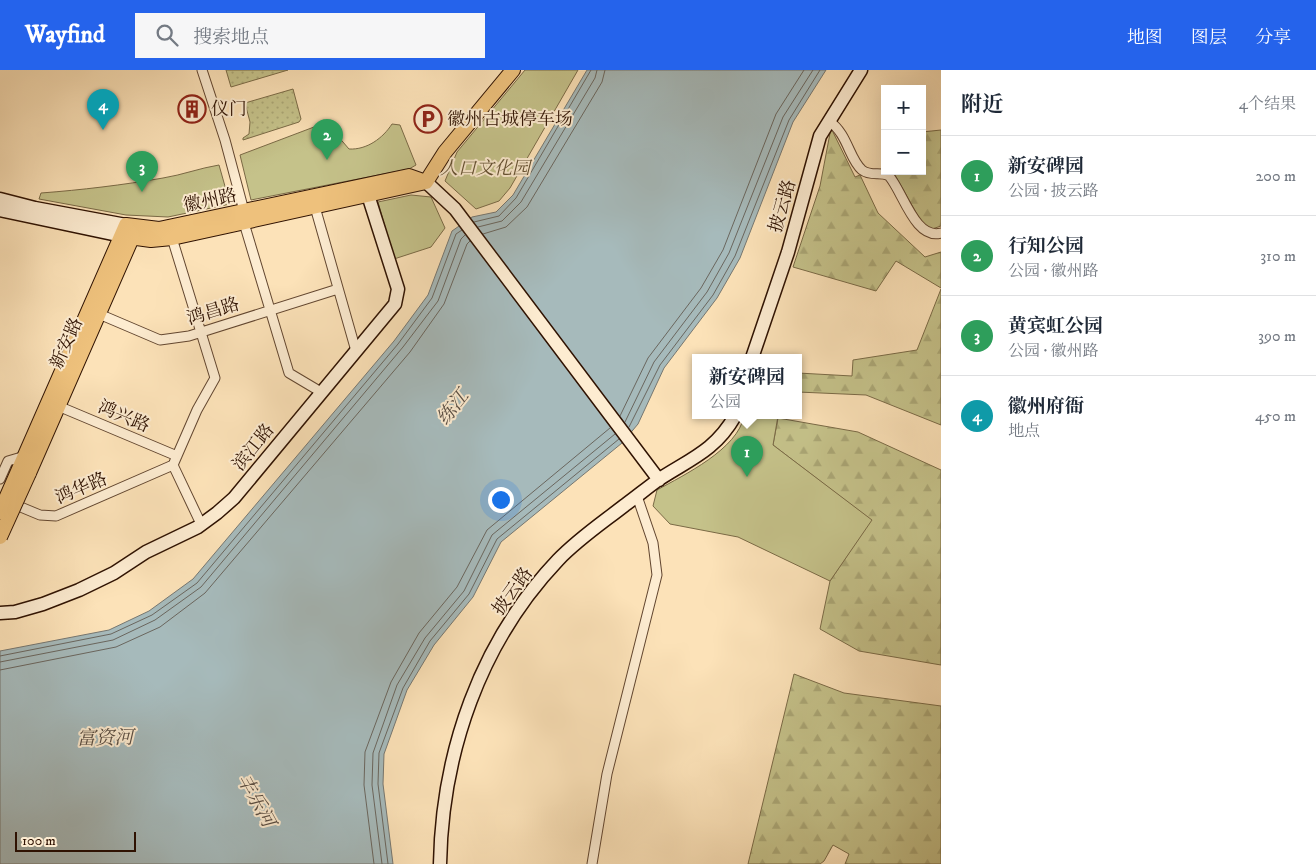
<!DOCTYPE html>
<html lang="zh">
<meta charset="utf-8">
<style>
body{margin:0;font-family:"IM FELL DW Pica","Noto Serif SC",serif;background:#f6f6f7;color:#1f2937}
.controls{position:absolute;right:15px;top:15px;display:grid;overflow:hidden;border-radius:0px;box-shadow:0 5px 20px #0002}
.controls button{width:45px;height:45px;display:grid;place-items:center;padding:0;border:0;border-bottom:1px solid #e0e1e3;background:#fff;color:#1f2937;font:25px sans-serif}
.scale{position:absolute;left:15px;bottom:12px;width:121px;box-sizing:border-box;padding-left:5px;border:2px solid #2f1202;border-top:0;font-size:14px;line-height:18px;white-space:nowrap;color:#2f1202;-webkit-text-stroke:4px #fdecd1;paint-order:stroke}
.you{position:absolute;left:500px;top:429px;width:18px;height:18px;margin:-12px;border:4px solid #fff;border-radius:50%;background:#1a73e8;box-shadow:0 0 0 8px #1a73e833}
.badge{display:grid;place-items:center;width:32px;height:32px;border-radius:50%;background:#2563eb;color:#fff;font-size:16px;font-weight:700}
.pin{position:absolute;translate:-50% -41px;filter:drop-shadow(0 1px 2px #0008)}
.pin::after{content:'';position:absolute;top:26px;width:18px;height:15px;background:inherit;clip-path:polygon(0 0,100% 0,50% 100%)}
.popup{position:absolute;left:692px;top:284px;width:110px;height:65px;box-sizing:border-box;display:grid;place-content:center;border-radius:0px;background:#fff;filter:drop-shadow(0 1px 4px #0005);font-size:16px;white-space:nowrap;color:#747a83}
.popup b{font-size:19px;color:#1f2937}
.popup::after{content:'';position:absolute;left:50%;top:100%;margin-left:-10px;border:10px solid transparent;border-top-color:#fff}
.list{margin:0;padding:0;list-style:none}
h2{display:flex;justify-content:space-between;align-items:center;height:65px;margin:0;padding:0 20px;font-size:21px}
h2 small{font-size:16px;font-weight:400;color:#747a83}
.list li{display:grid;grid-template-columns:32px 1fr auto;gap:15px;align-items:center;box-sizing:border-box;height:80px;padding:0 20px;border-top:1px solid #e0e1e3}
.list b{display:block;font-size:19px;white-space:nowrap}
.list p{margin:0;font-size:16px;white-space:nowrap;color:#747a83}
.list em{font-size:16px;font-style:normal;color:#747a83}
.icon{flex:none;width:28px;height:28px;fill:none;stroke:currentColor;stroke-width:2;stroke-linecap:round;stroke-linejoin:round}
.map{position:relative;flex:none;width:941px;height:794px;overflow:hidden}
header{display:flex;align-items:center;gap:30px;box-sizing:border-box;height:70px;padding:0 25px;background:#2563eb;color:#fff}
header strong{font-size:24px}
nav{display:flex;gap:28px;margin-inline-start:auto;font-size:18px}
.search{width:350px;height:45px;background:#f6f6f7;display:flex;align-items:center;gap:12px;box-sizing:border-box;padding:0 18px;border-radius:0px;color:#747a83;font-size:19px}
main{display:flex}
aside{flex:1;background:#fff}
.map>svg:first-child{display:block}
.grass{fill:url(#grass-dots);stroke:#7a6a46}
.forest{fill:url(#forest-firs);stroke:#7a6a46}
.park{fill:#c5c28a;stroke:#7a6a46}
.water{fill:#a6babb;stroke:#767771}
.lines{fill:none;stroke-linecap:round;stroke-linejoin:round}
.shore{stroke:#6a665e;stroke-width:1}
.street-casing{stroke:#624630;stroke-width:11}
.secondary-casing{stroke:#2f1202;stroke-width:15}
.primary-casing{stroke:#2f1202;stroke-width:16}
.street{stroke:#fdecd1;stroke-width:9}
.secondary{stroke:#fdecd1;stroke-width:12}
.primary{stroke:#eec17c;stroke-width:14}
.primary-bridge-casing{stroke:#2f1202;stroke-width:16;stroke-linecap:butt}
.primary-bridge{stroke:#eec17c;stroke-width:14}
.labels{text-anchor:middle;stroke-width:4;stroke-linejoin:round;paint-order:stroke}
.poi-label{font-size:18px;fill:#2f1202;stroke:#fdecd1;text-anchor:start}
.park-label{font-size:18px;font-style:italic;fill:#645032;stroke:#fdecd1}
.street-label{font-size:18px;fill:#2f1202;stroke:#fdecd1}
.water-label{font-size:19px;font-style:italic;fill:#594d43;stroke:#fdecd1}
</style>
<header>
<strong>Wayfind</strong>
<div class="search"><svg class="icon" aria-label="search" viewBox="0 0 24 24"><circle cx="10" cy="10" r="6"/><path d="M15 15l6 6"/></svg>搜索地点</div>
<nav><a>地图</a><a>图层</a><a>分享</a></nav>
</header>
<main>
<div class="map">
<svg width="941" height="794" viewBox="0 0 941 794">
<defs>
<pattern id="grass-dots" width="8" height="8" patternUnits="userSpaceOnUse" patternTransform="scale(1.25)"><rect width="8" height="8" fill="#c5c28a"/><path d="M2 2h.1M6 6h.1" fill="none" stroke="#aaa675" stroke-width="1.8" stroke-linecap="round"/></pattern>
<pattern id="forest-firs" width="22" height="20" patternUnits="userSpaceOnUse" patternTransform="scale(1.25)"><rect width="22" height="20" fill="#c5c28a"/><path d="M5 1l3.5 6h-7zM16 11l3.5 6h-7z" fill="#aaa675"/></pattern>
</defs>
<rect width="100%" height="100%" fill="#fce2b8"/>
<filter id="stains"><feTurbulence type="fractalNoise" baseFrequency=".004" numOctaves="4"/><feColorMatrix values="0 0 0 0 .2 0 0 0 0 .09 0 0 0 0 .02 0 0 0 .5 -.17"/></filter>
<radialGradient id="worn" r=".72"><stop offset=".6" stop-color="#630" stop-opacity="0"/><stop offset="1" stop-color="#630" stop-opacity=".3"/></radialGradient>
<path class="grass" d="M226 0H288L231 17Z
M293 19 301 49 299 52 243 70V68L249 64 250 52 245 33Z"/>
<path class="forest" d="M831 58 855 107 860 105 878 143 925 187 941 182V218L896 191 876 221 793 197 820 116Z
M941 60V156L932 159 923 155 895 105 888 101H922V62Z
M941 219V355L866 325 798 322V303L852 306 853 290 917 280Z
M778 348 858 362 941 400V595L859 581 820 559 830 511 871 450 773 375Z
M794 604 844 623 941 636V794H845L849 784 833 775 824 791 820 794H748Z"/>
<path class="park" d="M525 0H578L510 118 499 131 476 139 445 111 457 82Z
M324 50 349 79C367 80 383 68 392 54L400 55 416 95 409 99 251 130 240 85 314 57Z
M219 95 230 134 168 147 126 145 39 129 41 123C81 120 123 115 163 108 182 105 200 98 219 95Z
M411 125 431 127 445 158 431 177 394 189 378 132Z
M744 346H778L773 375 872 450 830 511 738 467 670 454 653 436 657 420C684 405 738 379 744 346Z"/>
<path class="water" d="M587 0H826L793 52 740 188 717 228 664 298 638 354 622 373 501 472 473 527 434 575 407 620 384 684 383 714 393 794H0V581L109 560 149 541 193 509 394 271 428 225 452 161 472 147 496 142 513 125Z"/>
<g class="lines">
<path class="shore" d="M474 152 499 146 516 128 591 0
M478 157 502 151 521 132 595 8 597 0
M483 164 506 157 527 137 602 12 605 0
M620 346 648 288 701 218 723 180 776 44 804 0
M625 352 654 292 707 222 729 183 783 47 813 0
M629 357 660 295 713 225 735 186 789 50 820 0
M0 586 111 564 152 545 197 513 398 274 432 228 456 164 462 160
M0 592 113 570 155 550 201 517 403 277 438 231 461 169 465 165
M0 600 116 577 160 557 205 523 410 282 444 234 467 174 470 171
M374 794 364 715 365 682 391 612 419 563 457 517 487 460 610 358
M382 794 372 715 373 683 397 615 425 568 464 521 492 465 615 364
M388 794 378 714 379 683 403 618 430 571 469 524 497 469 619 369"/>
<g class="street-casing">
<path id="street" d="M202 0 225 70 244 141
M829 51C848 64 849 89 862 100 871 107 881 101 889 106 903 122 915 170 941 163
M315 137 356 281
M244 153 289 303 321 322
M172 168 215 308 197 340 173 395
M99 244 160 270 189 266 338 219
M58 336 177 386
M173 395 201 454
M0 409 8 391 25 386
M11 433 40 445 56 446 173 395
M592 794 607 704 657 505 653 473 637 426"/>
</g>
<g class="secondary-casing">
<path id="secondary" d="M426 112 455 139 659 410
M0 129 35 138 126 155
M0 140 122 166
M752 288 788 182 820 66 861 0
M0 543 15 542 43 534 79 520 114 503 146 482 198 457 217 443 234 428 395 234 398 219 368 125
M440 794C442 683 480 572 558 490 578 469 602 453 625 435 636 427 647 418 658 410 690 389 715 381 735 346"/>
</g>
<g class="primary-casing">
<path id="primary" d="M122 166 151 170 172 168 426 112 445 82 513 0
M19 399 126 155 159 159 409 106 426 112
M29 403 135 161"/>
</g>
<use href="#street" class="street"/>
<use href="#secondary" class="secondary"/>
<use href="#primary" class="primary"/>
<g class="primary-bridge-casing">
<path id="primary-bridge" d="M0 442 19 399
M0 467 29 403"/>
</g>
<use href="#primary-bridge" class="primary-bridge"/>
</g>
<defs>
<g id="building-ring" transform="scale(1.4375)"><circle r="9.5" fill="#fdecd1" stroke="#8f2418" stroke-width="1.5"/><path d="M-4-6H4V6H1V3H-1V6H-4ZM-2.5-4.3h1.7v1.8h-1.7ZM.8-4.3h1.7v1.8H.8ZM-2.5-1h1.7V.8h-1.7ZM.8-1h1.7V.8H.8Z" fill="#8f2418"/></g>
<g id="parking-ring" transform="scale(1.4375)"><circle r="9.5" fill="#fdecd1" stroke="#8f2418" stroke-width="1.5"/><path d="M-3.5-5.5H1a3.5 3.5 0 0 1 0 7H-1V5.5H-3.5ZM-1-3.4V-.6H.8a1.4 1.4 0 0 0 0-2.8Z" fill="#8f2418"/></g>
</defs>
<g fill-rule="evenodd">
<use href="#building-ring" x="192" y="39"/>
<use href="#parking-ring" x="428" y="49"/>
</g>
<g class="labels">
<g class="poi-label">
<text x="211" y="45">仪门</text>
<text x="447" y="55">徽州古城停车场</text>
</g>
<g class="park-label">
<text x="485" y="104">人口文化园</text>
</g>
<g class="street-label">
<text transform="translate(210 130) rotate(-12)" y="6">徽州路</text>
<text transform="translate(782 136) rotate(-74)" y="6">披云路</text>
<text transform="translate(213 241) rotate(-17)" y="6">鸿昌路</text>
<text transform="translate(66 273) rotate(-66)" y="6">新安路</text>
<text transform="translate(124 346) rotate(23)" y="6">鸿兴路</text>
<text transform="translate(253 377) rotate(-51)" y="6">滨江路</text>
<text transform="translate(81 418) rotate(-23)" y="6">鸿华路</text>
<text transform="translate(512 521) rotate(-54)" y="6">披云路</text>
</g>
<g class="water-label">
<text transform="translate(452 337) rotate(-52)" y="7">练江</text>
<text transform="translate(105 667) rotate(-1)" y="7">富资河</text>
<text transform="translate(257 730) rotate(61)" y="7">丰乐河</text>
</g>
</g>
<rect width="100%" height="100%" filter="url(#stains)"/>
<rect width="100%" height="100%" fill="url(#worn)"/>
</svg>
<div class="controls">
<button>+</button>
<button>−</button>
</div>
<div class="scale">100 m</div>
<div class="you"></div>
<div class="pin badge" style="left:747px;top:407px;background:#2e9e5b">1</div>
<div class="popup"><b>新安碑园</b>公园</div>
<div class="pin badge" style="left:327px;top:90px;background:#2e9e5b">2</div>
<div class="pin badge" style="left:142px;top:122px;background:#2e9e5b">3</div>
<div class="pin badge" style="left:103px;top:60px;background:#0f9aa8">4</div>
</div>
<aside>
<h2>附近<small>4个结果</small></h2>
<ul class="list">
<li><span class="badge" style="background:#2e9e5b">1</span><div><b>新安碑园</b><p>公园 · 披云路</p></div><em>200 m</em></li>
<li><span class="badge" style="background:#2e9e5b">2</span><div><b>行知公园</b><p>公园 · 徽州路</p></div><em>310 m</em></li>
<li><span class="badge" style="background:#2e9e5b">3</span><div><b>黄宾虹公园</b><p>公园 · 徽州路</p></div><em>390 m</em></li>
<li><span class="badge" style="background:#0f9aa8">4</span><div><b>徽州府衙</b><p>地点</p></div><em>450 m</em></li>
</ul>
</aside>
</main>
